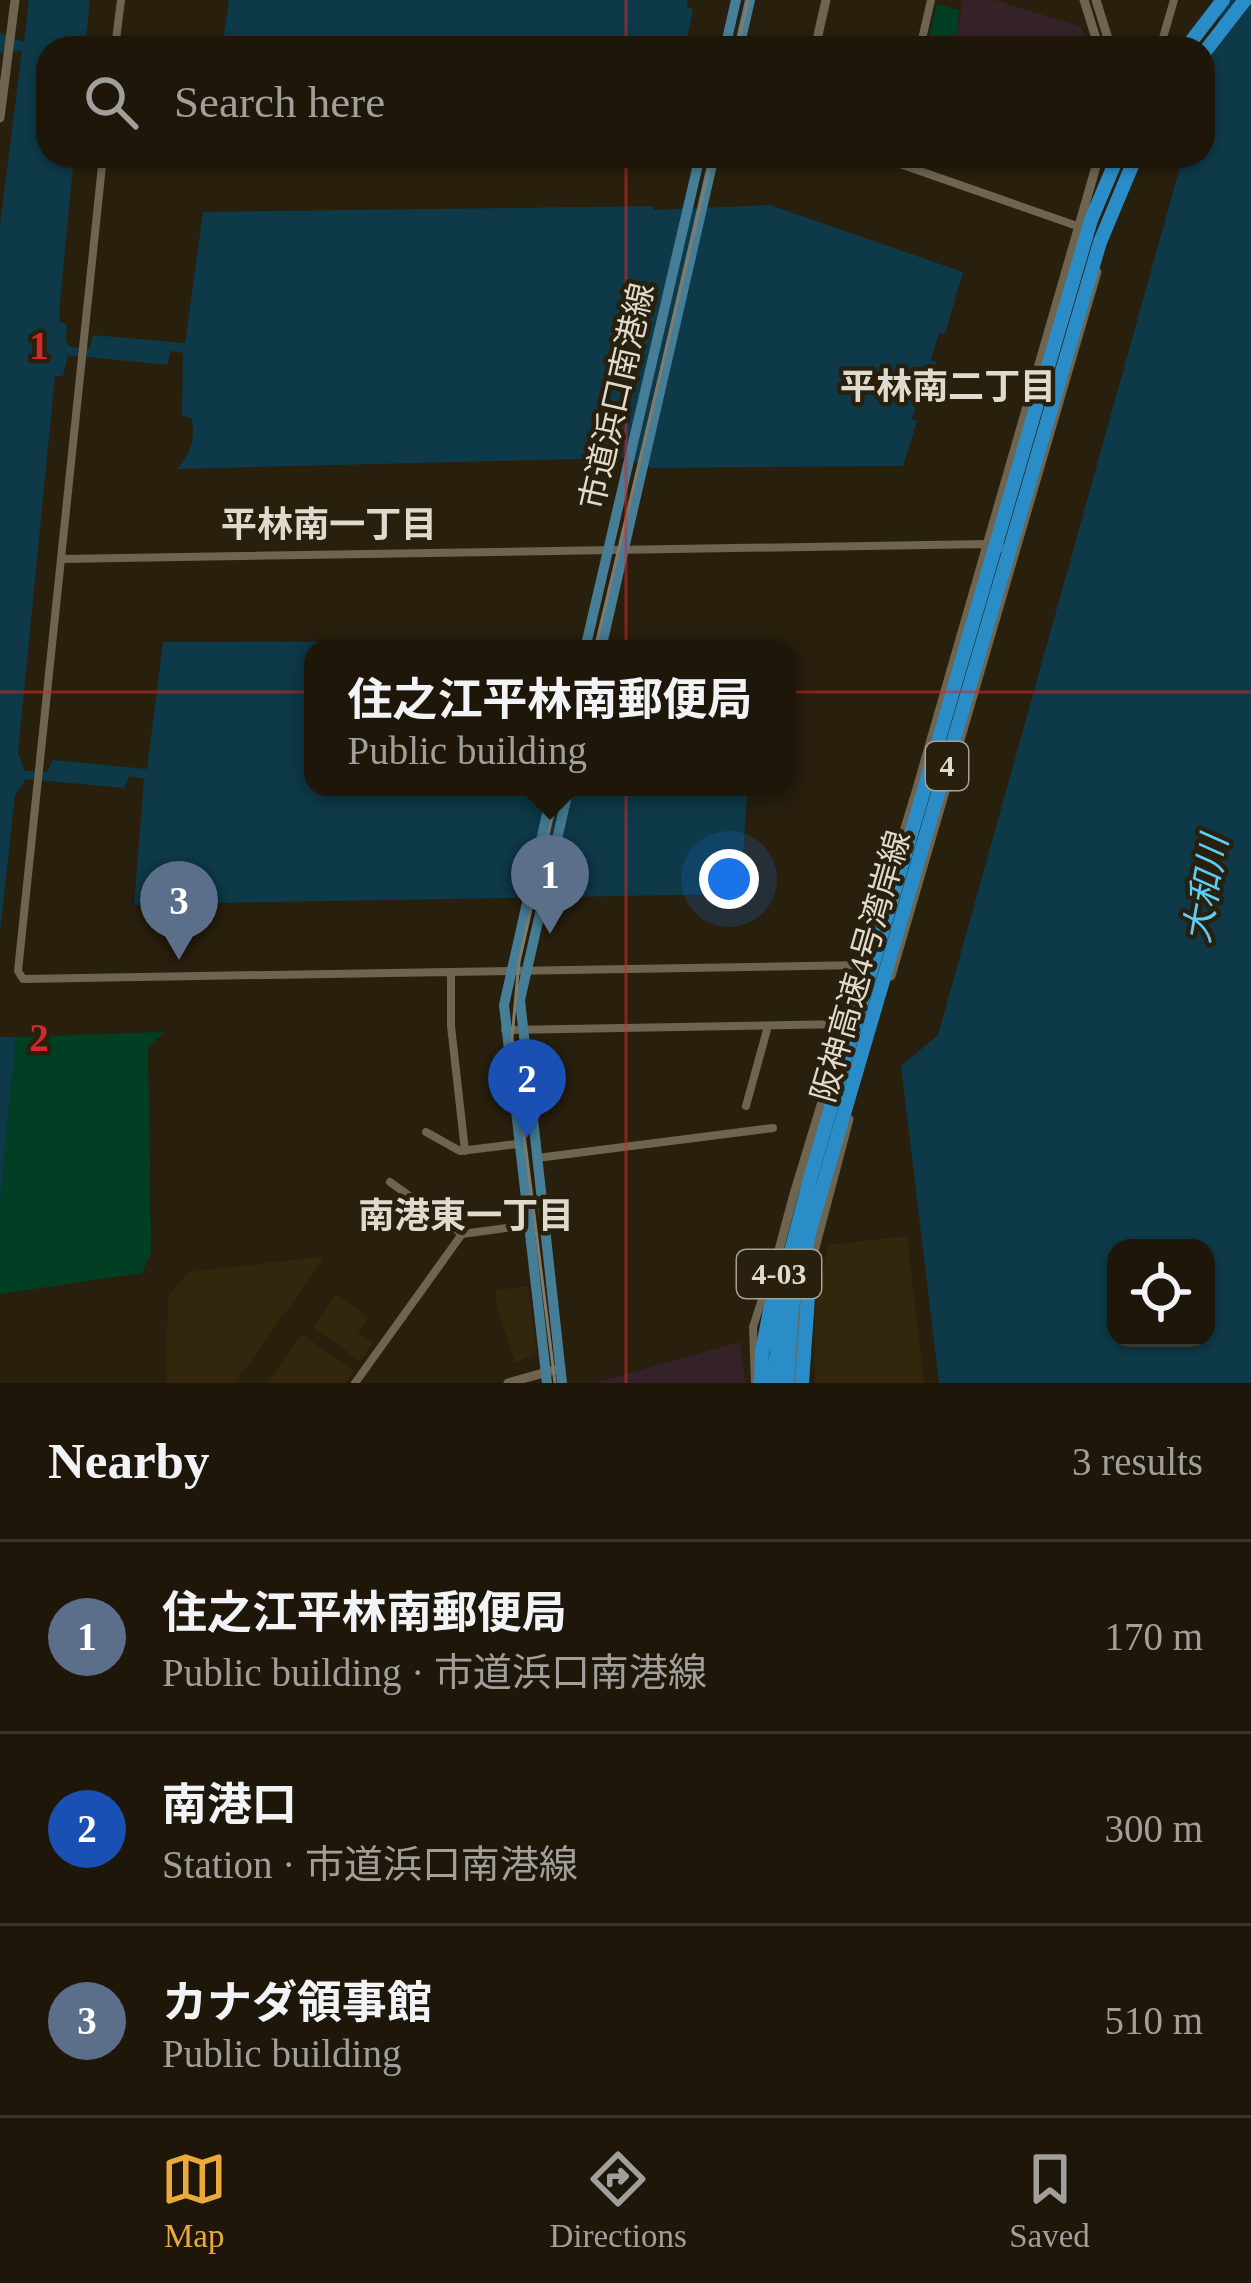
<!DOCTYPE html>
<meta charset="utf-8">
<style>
body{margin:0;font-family:"Times New Roman","Noto Sans JP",serif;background:#262012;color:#f1f3f6}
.controls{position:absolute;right:36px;bottom:36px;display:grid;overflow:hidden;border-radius:24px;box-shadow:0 3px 9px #0004}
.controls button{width:108px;height:108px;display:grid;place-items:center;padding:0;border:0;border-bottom:3px solid #3c362a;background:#1e1709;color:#f1f3f6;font:60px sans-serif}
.you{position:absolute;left:729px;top:879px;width:42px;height:42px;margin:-30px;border:9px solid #fff;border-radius:50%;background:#1a73e8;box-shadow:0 0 0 18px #1a73e833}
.badge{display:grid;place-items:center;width:78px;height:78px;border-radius:50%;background:#eca93b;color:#fff;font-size:39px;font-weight:700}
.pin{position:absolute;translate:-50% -99px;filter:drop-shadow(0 3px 6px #0008)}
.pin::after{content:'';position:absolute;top:63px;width:42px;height:36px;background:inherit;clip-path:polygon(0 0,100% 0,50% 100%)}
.popup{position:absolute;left:304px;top:640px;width:492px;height:156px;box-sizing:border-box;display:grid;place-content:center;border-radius:24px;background:#1e1709;filter:drop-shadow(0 3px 9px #0005);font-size:39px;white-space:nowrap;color:#a19f9c}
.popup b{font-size:45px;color:#f1f3f6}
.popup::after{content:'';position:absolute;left:50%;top:100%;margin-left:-24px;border:24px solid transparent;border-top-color:#1e1709}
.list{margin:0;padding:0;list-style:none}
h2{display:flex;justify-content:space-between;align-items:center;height:156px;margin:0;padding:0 48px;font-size:51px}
h2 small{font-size:39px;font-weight:400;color:#a19f9c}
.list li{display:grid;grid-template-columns:78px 1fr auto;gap:36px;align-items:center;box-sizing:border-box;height:192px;padding:0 48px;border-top:3px solid #3c362a}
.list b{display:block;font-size:45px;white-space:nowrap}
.list p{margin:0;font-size:39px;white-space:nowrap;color:#a19f9c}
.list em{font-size:39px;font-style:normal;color:#a19f9c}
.icon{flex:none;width:66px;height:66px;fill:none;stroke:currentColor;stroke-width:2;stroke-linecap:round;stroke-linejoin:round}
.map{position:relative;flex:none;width:1251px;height:1383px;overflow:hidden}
.search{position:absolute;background:#1e1709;box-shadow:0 3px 9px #0004;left:36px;right:36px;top:36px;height:132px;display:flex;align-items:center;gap:30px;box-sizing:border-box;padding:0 42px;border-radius:36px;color:#a19f9c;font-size:45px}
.sheet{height:732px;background:#1e1709}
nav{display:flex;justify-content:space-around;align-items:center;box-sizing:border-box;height:168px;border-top:3px solid #3c362a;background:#1e1709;font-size:33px;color:#a19f9c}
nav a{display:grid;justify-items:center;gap:6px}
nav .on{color:#eca93b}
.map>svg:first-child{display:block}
.built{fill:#32270d}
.education{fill:#342228}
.green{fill:#003f24}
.water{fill:#0d3948;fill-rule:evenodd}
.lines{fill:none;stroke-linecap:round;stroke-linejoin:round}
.minor{stroke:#6e644f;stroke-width:8}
.tertiary{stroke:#6e644f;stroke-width:9}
.primary{stroke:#467d97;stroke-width:10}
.motorway{stroke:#2b8dc7;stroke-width:14}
.tram{stroke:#827b6b;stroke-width:3}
.grid{fill:none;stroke:#d62828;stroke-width:3;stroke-opacity:0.55}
.labels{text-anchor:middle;stroke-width:9;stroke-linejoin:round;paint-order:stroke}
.shield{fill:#281f0c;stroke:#a8a294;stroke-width:3}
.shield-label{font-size:30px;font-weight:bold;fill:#dfdace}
.street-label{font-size:33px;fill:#dfdace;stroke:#281f0c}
.neighbourhood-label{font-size:36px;font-weight:bold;fill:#dfdace;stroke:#281f0c}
.water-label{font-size:36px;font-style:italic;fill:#59cef7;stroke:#281f0c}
.grid-label{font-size:39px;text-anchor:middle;font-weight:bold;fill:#d62828;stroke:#281f0c;stroke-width:9;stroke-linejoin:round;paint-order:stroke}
</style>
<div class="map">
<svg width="1251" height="1383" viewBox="0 0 1251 1383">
<rect width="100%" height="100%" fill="#281f0c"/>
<path class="built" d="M907 1236 924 1383H815V1310L828 1245Z
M318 1257 323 1260 235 1383H166L168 1296 189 1272Z
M528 1286 537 1353 515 1363 498 1312 495 1290Z
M336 1294 368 1317 358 1333 373 1343 360 1361 313 1327Z
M302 1334 354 1371 346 1383H267Z"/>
<path class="education" d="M962 0H995L1081 27 1087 48H956Z
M740 1342 745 1383H594Z"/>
<path class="green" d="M937 4 959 10 956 48H926Z
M164 1032 148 1047 151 1253 142 1273 0 1294V1203L16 1037Z"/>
<path class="water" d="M29 0H90L85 48H48V156H74L59 313 60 322 67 324 66 340 70 347 90 348 93 335 185 343 203 212 653 206 654 210 770 205 963 272 945 334 939 333 931 360 937 362 932 378 925 376 912 419 917 421 903 466 652 468 623 458 177 469C190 454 195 444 192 419L182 415 183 353 171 351 167 365 68 355 63 376H55L18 753 25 771 47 772 53 760 147 769 163 642 759 641 758 649H313V787H748L740 894 215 903 205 902 204 898 178 899V904L134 905 144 779 129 776 124 788 26 779 15 795 0 932V224L22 51 0 53V33L24 42Z
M229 0H688L687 7 693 9 686 44 222 48Z
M1224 0H1251V1383H939L901 1066 938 1035 1183 156H1203V83ZM1116 1248H1206V1338H1116Z
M0 1037H16L0 1203Z"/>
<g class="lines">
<path class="minor" d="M115 48 121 0
M920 48 931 0
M1160 48 1174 0
M103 156 18 971 23 979 863 965
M877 156 1080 227
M61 559 987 544 1013 551
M451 972V1026L465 1151
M505 1030 846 1024
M746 1106 768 1026
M426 1132 460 1151 517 1144
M537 1158 773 1128
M390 1182 462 1234
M355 1383 462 1234 528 1225
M755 1383 753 1327 774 1262"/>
<path class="tertiary" d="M1084 0 1099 48
M1096 0 1111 48
M815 48 826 0
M0 118 15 0
M891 976 1097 272
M812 1259 849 1119
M770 1306 779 1250 794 1194 916 792 1099 156
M508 1383 561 1368
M796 1383 802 1305"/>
<path class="primary" d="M725 48 736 0
M739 48 750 0
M585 649 700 156
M601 649 714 156
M547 1383 504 1005 553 787
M562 1383 520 1000 569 787"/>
<path class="motorway" d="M1186 48 1223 0
M1203 54 1245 0
M761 1383 762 1352 771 1305
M774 1383 782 1286 810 1179 1091 220 1118 156
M787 1383 792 1306 811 1226 1100 242 1136 156
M802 1383 811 1254"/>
<path class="tram" d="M737 48 748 0
M595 649 712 156
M555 1383 512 1038 519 962 559 787"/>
</g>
<path class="grid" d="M626 0V48M626 156V1383M0 692H1251"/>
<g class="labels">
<g class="shield">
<rect x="926" y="742" width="42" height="48" rx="9"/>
<rect x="737" y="1250" width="84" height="48" rx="9"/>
</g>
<g class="shield-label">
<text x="947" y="776">4</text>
<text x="779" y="1284">4-03</text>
</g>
<g class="street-label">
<text transform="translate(616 396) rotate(-77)" y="12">市道浜口南港線</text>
<text transform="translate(860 966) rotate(-74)" y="12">阪神高速4号湾岸線</text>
</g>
<g class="neighbourhood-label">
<text x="948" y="399">平林南二丁目</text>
<text x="329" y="537">平林南一丁目</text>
<text x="466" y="1228">南港東一丁目</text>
</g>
<g class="water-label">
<text transform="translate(1205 889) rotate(-80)" y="13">大和川</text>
</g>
</g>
<g class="grid-label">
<text x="39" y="359">1</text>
<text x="39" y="1051">2</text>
</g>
</svg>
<div class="controls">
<button><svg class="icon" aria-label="locate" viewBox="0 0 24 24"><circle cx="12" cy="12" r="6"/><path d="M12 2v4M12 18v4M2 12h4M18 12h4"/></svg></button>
</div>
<div class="you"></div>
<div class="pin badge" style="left:550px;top:934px;background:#5c6f8a">1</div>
<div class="popup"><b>住之江平林南郵便局</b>Public building</div>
<div class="pin badge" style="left:527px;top:1138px;background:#1a4fb4">2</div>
<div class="pin badge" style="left:179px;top:960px;background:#5c6f8a">3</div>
<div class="search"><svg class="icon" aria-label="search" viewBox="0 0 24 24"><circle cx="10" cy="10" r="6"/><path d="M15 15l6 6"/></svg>Search here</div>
</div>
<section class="sheet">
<h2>Nearby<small>3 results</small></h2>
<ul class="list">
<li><span class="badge" style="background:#5c6f8a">1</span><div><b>住之江平林南郵便局</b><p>Public building · 市道浜口南港線</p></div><em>170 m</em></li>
<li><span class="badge" style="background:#1a4fb4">2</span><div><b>南港口</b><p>Station · 市道浜口南港線</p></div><em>300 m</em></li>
<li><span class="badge" style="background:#5c6f8a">3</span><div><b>カナダ領事館</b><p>Public building</p></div><em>510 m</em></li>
</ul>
</section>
<nav>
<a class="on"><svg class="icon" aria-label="map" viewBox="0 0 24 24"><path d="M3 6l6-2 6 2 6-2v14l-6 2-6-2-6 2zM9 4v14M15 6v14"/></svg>Map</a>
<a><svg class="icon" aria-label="directions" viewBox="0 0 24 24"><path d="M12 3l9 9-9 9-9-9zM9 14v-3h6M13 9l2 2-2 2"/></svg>Directions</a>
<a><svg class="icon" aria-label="saved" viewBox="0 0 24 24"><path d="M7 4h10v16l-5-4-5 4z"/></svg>Saved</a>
</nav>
